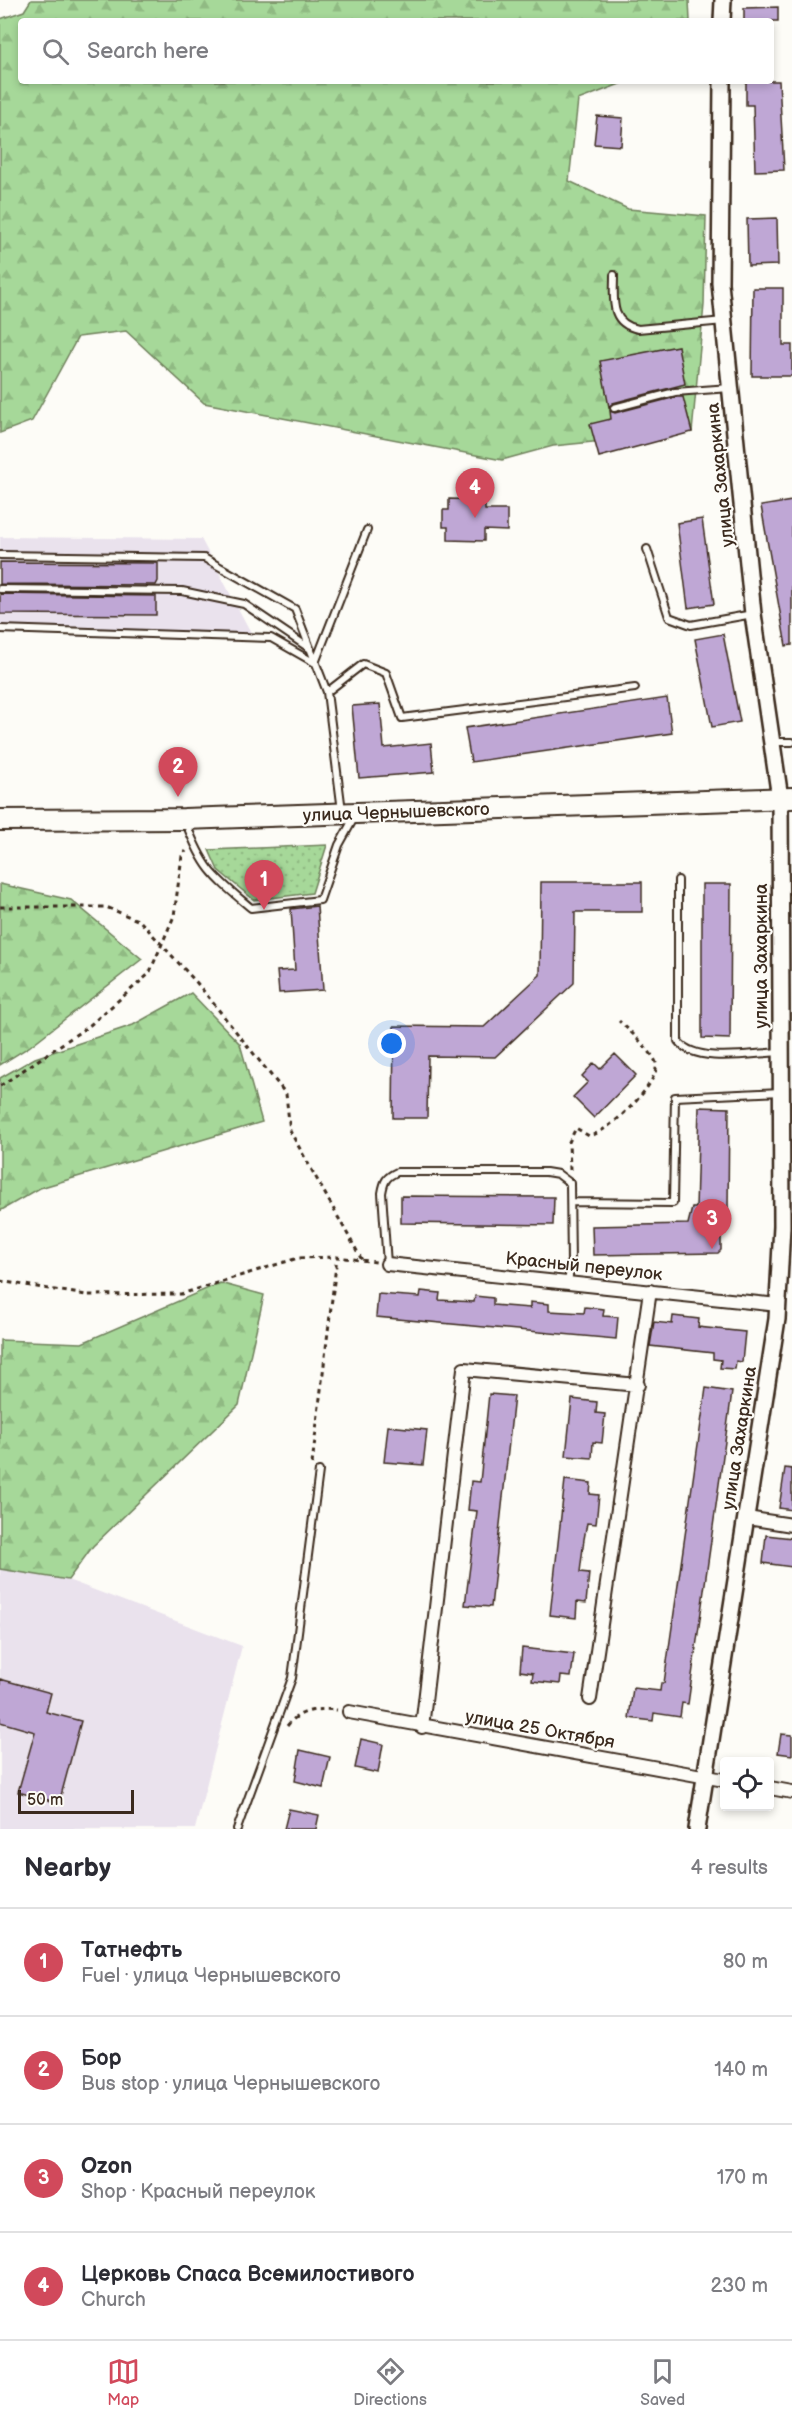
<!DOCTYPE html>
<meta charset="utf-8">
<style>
body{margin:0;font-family:"Balsamiq Sans",sans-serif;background:#f7f7f7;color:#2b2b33}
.controls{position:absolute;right:18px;bottom:18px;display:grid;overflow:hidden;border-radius:6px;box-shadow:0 3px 9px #0003}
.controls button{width:54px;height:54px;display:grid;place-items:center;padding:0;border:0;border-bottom:2px solid #e1e1e2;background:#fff;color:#2b2b33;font:30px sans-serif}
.scale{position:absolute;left:18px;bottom:15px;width:116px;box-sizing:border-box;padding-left:6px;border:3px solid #3b2a1e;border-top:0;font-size:16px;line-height:21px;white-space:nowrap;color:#3b2a1e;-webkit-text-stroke:4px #fdfcf7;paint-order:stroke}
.you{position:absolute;left:392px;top:1044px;width:21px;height:21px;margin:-15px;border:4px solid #fff;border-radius:50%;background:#1a73e8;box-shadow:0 0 0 9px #1a73e833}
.badge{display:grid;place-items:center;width:39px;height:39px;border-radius:50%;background:#d1495b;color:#fff;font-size:20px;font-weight:700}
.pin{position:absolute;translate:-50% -50px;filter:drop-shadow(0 2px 3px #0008)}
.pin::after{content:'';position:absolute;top:32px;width:21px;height:18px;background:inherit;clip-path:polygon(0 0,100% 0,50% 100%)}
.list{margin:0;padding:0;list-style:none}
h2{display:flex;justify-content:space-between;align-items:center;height:78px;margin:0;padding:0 24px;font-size:26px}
h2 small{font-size:20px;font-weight:400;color:#7c7c81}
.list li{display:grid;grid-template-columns:39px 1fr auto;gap:18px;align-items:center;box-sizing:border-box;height:108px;padding:0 24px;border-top:2px solid #e1e1e2}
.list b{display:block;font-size:22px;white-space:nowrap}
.list p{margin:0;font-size:20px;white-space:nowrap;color:#7c7c81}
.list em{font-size:20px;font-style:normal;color:#7c7c81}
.icon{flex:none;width:33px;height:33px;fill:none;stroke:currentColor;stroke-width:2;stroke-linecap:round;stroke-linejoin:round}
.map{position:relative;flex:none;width:792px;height:1829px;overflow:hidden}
.search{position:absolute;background:#fff;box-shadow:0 3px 9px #0003;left:18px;right:18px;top:18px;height:66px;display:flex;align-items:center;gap:15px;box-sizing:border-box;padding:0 21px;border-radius:6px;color:#7c7c81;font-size:22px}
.sheet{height:510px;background:#fff}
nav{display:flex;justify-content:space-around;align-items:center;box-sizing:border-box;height:84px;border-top:2px solid #e1e1e2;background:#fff;font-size:16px;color:#7c7c81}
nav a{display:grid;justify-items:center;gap:3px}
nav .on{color:#d1495b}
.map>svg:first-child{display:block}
.built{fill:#eae2ed}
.grass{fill:url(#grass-dots);stroke:#70815c;stroke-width:1.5}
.forest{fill:url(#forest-firs);stroke:#70815c;stroke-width:1.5}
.building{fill:#bfa7d5;stroke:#3b2a1e;stroke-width:1.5}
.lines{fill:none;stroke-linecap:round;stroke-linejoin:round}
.service-casing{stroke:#3b2a1e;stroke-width:10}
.minor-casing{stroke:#3b2a1e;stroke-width:16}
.tertiary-casing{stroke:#3b2a1e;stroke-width:20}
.primary-casing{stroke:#3b2a1e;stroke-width:24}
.path{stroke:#3b2a1e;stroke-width:3;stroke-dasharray:4.5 4.5;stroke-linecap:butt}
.service{stroke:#fdfcf7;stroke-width:6}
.minor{stroke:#fdfcf7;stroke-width:12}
.tertiary{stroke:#fdfcf7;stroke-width:15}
.primary{stroke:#fdfcf7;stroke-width:20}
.labels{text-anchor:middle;stroke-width:4.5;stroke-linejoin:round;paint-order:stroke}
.street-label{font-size:18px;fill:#3b2a1e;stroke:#fdfcf7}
</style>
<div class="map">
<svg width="792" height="1829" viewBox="0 0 792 1829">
<defs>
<pattern id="grass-dots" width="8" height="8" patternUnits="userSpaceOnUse" patternTransform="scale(1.5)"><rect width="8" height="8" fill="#a6d899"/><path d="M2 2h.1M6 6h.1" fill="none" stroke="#90ba83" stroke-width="1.8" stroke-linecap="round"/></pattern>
<pattern id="forest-firs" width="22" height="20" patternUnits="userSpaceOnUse" patternTransform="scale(1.5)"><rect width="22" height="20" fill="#a6d899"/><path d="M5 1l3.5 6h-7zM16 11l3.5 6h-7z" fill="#90ba83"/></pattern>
</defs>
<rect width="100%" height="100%" fill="#fdfcf7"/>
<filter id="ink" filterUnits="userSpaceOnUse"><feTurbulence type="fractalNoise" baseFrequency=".0167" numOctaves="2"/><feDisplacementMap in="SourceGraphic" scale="12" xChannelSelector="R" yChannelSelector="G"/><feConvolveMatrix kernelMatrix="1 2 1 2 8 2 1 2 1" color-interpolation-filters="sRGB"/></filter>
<g filter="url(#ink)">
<path class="built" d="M0 537 201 539 256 642 0 634Z
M0 1569 68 1580 242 1646 195 1829H0Z"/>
<path class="grass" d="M327 845 312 893 254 900 218 870 209 850Z"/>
<path class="forest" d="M31 0H689L690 21H21V81H628L578 100 569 181 628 209 706 216 704 305 692 432 553 446 502 460 204 403 126 331 78 337 32 421 0 433V19L24 11Z
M0 884 71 900 142 959 29 1047 0 1065Z
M191 993 240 1044 262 1122 40 1188 0 1211V1078L35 1058 133 1025Z
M220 1283 264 1295 239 1405 93 1546 68 1580 0 1569V1340L82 1343Z"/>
<path class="building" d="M778 7V21H744V8Z
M746 81H779L784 170 755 171 753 105H746Z
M597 116 623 118 621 146 594 144Z
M777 218 778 265 748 266 747 219Z
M753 288H783V345H792V376H752Z
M678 346 685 384 613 403 609 407 600 361Z
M676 397H683L692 432 599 457 590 424 611 419 610 411 615 413Z
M449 499 485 500V510H507V531L484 530V541L448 540V527H443V510H449Z
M792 501V645L786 646 761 506Z
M702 519 714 604 688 608 677 523Z
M0 562 158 563V581L156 585 0 584Z
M0 594 156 596V615L0 614Z
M723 634 740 722 712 727 695 639Z
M667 698 672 733 471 762 465 728Z
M380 704 384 748 431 743 434 772 359 778 352 706Z
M541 882H642V912H575L574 983 495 1057 428 1056 427 1118H393L394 1026 484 1027 540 975Z
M702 884H731L730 1039 702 1038Z
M317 906 323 990 279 993 277 971 295 970 291 909Z
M615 1054 636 1075 594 1118 573 1097 588 1082 582 1076 594 1063 600 1069Z
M699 1107 729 1108 728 1209 721 1208V1250L718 1253 593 1255 592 1226 688 1224 692 1208H696Z
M401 1196 554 1197 553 1225 401 1223Z
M421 1291 440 1293 439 1300 474 1302 475 1296 493 1298V1305L530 1308V1302L549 1304V1311L584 1313 585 1307 604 1309 603 1316 618 1317 616 1339 376 1317 378 1294 420 1297Z
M673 1316 699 1319 698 1327 745 1332 742 1362 736 1361 735 1369 720 1368 721 1360 713 1359V1353L650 1346 654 1322 672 1324Z
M706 1388 732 1392 688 1704 682 1703 680 1717 654 1713 653 1721 629 1718 633 1688 660 1691 661 1683H664Z
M489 1394 514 1396 491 1607 465 1605 477 1511 468 1510 471 1481 480 1482Z
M572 1399 597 1402 596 1413 605 1414 602 1443 593 1442 592 1458 566 1456Z
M388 1426 427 1430 423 1465 384 1462Z
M785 1468 792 1469V1510L779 1508Z
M565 1480 591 1483 590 1494 599 1495 596 1524 587 1523 584 1539 580 1572 589 1573 586 1603 577 1602 576 1618 550 1615Z
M766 1535 792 1538V1567L763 1563Z
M522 1648 574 1654 571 1677 561 1676 560 1684 532 1681 533 1673 520 1671Z
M0 1679 51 1693 46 1712 81 1721 59 1803 18 1792 35 1732 0 1722Z
M781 1734 792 1735V1755L778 1753Z
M361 1739 383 1744 378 1773 355 1768Z
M300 1750 330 1757 323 1788 295 1781Z
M289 1809 319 1815 316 1829H284Z"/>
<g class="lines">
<g class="service-casing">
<path id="service" d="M614 275C614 299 609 323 638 329L724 321
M614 408 675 392 730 388
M647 549 669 617 691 625 753 614
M0 555 204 558 295 609 327 692 342 811
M0 589 182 591 244 604 309 648
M0 629 271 638 315 663 367 530
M327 692 363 664 386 673 402 718 635 688
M772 742H792
M186 823C204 870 213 876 251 908L320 900 339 845 354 818
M678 880V1041C696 1065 753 1053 781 1052
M571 1202 673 1203 675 1097 781 1092
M387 1264 382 1193C384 1181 386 1177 397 1172H546L558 1174 570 1183 571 1264 568 1282
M237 1829 292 1678 319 1471"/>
</g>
<g class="minor-casing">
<path id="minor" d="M387 1264 778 1305
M747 1518 792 1525
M590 1699 650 1291
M349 1712 724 1780
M422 1727 464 1369 638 1385
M770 1788 792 1792"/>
</g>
<g class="tertiary-casing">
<path id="tertiary" d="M722 21 723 0
M697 1829 777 1319 782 1226 780 798 753 614 720 283 722 81"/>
</g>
<g class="primary-casing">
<path id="primary" d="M0 820 184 819 792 798"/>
</g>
<path class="path" d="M0 907H106L140 921 197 983 286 1094 290 1131 362 1260
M0 1086 90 1025 149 974 174 916 182 856 186 851
M570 1170 569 1142 576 1128 589 1136C608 1133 661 1083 656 1063 653 1052 628 1029 619 1021
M0 1281 86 1295 181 1294 298 1258 337 1257
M312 1464 337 1257 376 1262
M287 1726C299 1710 317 1708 337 1710"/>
<use href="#service" class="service"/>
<use href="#minor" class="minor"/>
<use href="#tertiary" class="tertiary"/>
<use href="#primary" class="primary"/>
</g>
</g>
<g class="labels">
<g class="street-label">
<text transform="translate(720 475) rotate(-96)" y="6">улица Захаркина</text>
<text transform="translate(396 812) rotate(-2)" y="6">улица Чернышевского</text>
<text transform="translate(761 956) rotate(-90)" y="6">улица Захаркина</text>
<text transform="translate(584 1266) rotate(6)" y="6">Красный переулок</text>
<text transform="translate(739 1438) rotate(-81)" y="6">улица Захаркина</text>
<text transform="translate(540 1729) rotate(10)" y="6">улица 25 Октября</text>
</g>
</g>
</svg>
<div class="controls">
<button><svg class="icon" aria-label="locate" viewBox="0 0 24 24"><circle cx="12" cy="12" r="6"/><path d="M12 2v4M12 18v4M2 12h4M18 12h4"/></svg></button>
</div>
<div class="scale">50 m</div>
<div class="you"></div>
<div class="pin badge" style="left:264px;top:910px">1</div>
<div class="pin badge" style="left:178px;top:797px">2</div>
<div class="pin badge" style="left:712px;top:1249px">3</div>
<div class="pin badge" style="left:475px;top:518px">4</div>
<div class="search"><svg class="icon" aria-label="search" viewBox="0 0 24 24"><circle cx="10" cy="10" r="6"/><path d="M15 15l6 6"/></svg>Search here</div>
</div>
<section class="sheet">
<h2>Nearby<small>4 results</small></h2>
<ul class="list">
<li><span class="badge">1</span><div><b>Татнефть</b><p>Fuel · улица Чернышевского</p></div><em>80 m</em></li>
<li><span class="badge">2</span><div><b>Бор</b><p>Bus stop · улица Чернышевского</p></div><em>140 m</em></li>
<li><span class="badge">3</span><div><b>Ozon</b><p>Shop · Красный переулок</p></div><em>170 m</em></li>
<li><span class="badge">4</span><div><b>Церковь Спаса Всемилостивого</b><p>Church</p></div><em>230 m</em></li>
</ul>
</section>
<nav>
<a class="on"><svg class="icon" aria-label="map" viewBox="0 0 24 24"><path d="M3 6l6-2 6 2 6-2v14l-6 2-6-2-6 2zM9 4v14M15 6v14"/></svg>Map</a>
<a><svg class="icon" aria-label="directions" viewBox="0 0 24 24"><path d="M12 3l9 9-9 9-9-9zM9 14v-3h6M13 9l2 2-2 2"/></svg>Directions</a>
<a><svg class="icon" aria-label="saved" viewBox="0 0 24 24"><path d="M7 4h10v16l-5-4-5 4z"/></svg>Saved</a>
</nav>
